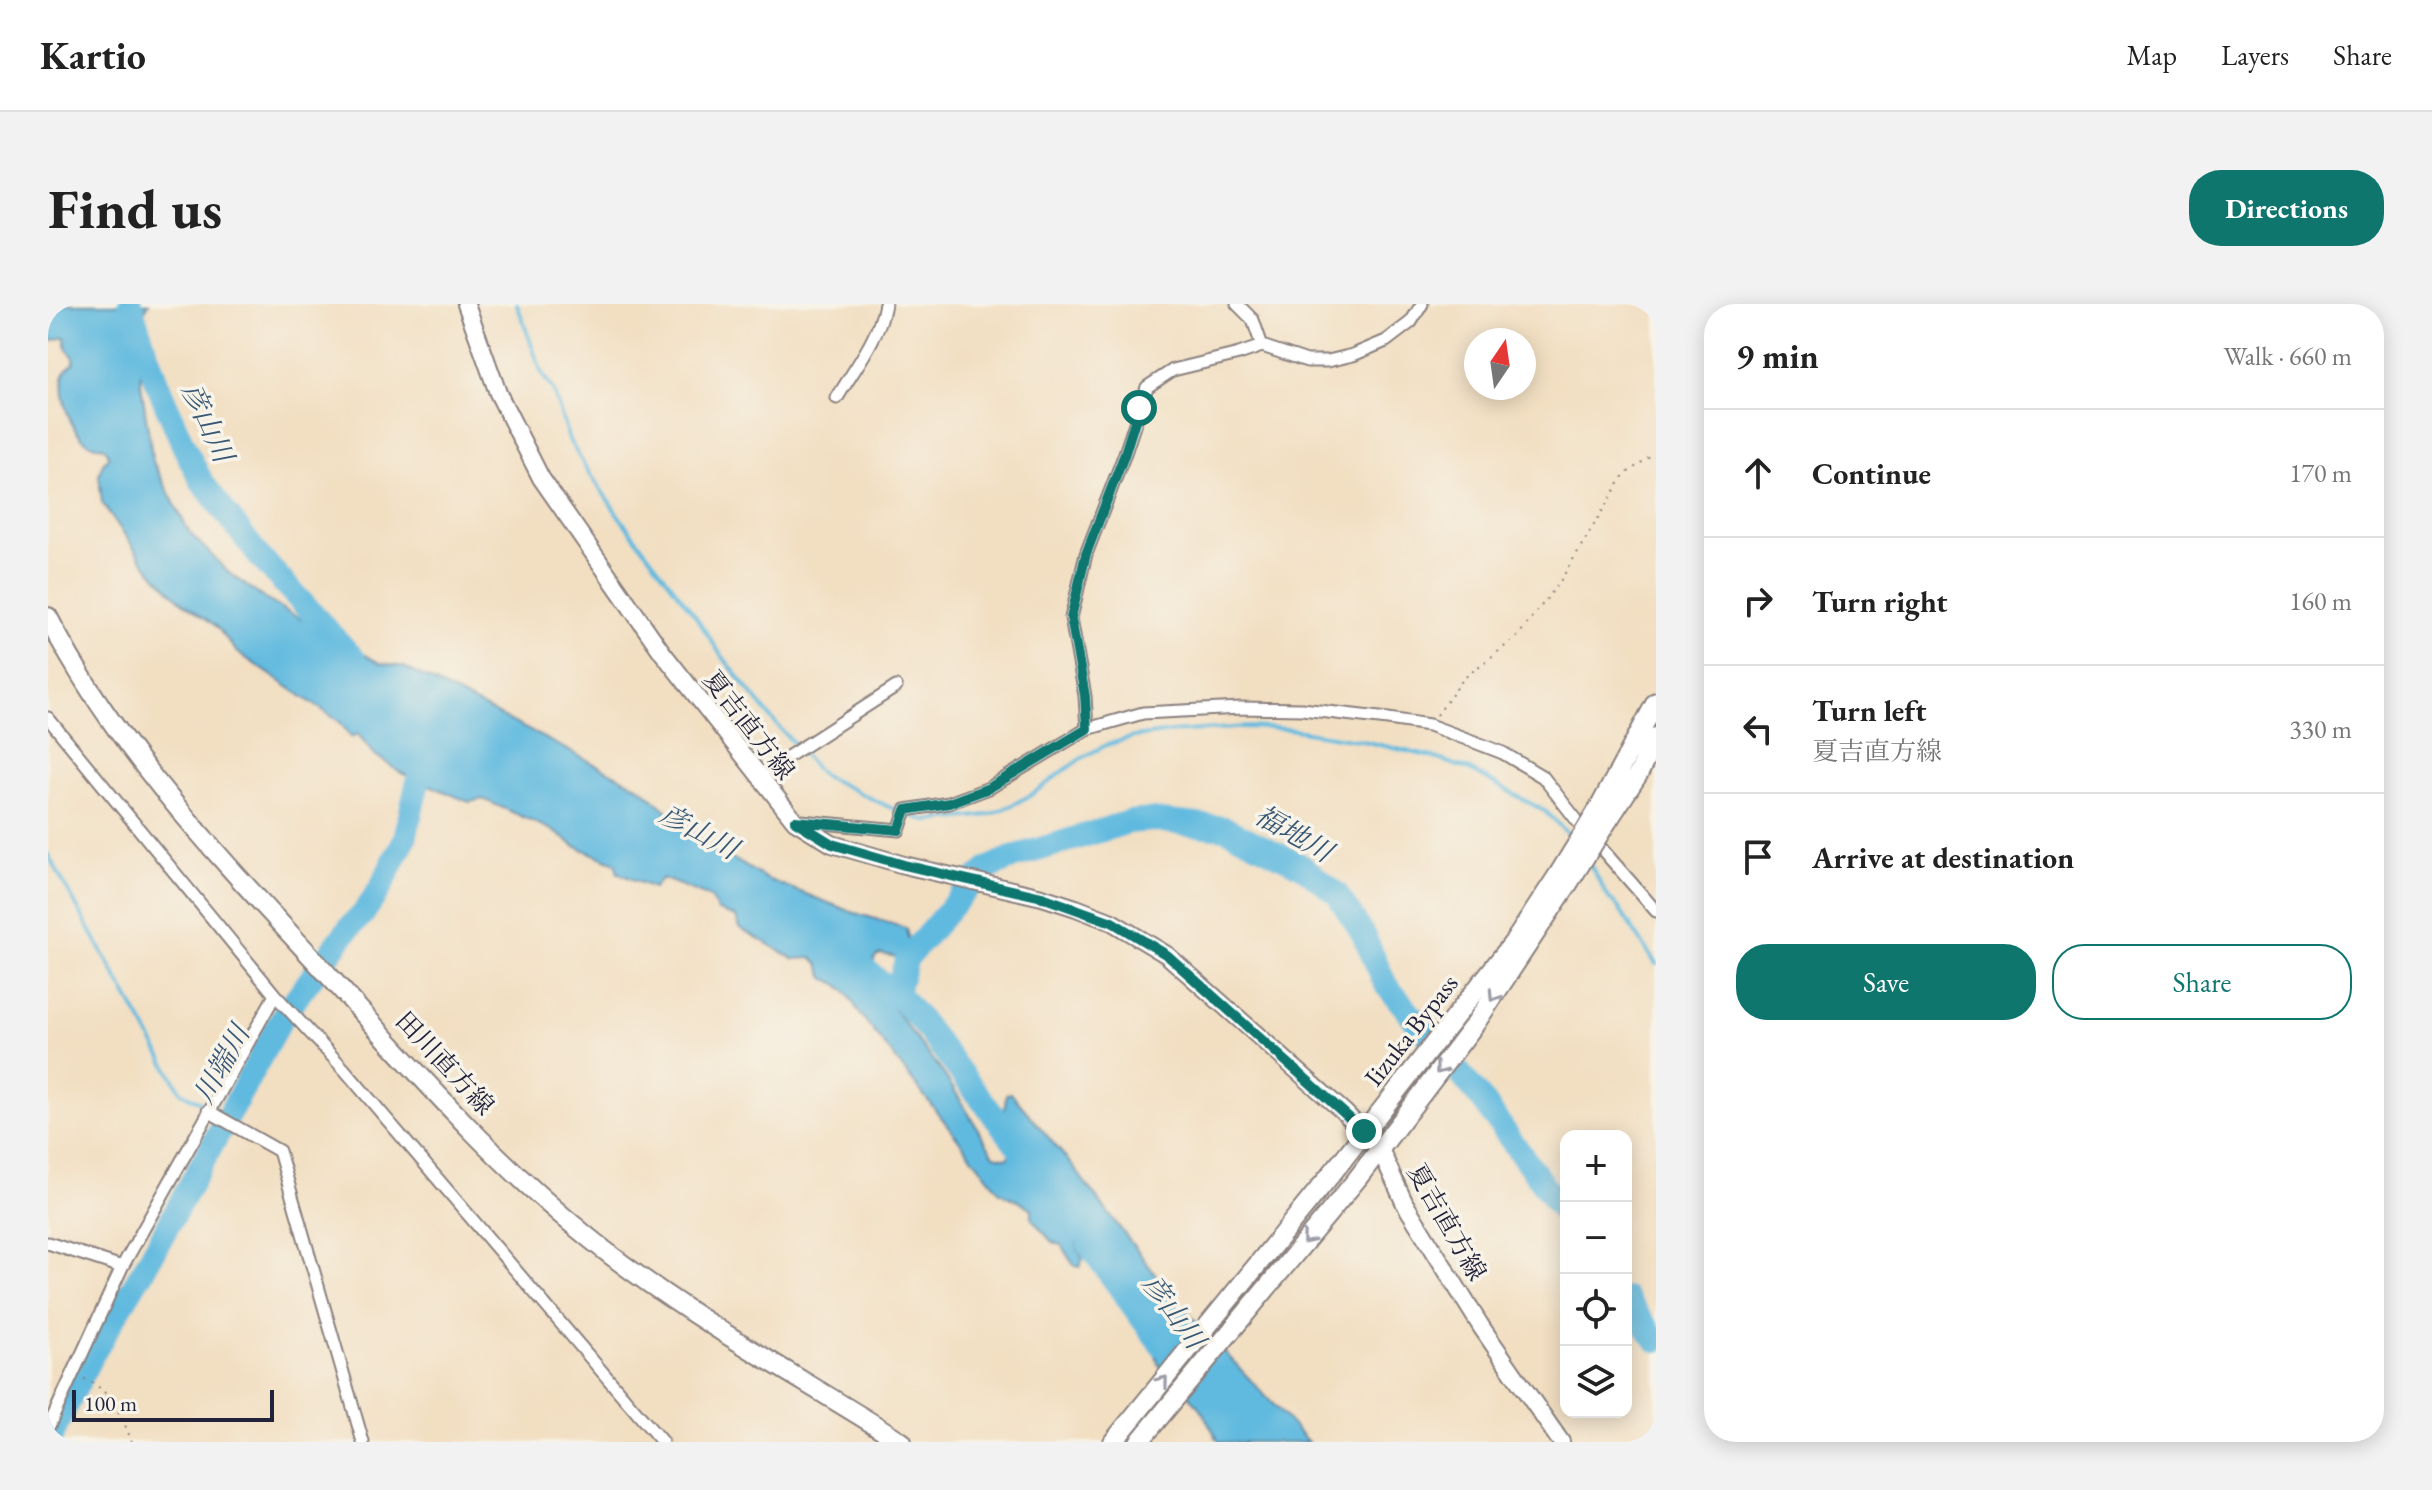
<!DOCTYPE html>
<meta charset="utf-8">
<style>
body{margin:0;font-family:"EB Garamond","Noto Serif JP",serif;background:#f2f2f2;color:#222}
.controls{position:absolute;right:24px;bottom:24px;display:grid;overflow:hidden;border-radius:16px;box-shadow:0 4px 20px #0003}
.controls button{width:72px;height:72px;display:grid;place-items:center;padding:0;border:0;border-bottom:2px solid #e0e0e0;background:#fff;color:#222;font:40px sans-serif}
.compass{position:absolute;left:1416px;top:24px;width:72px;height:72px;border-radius:50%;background:#fff;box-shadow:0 4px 20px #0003;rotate:13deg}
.scale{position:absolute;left:24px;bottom:20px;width:202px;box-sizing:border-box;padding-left:8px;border:4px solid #22223b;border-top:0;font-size:22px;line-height:28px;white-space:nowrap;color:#22223b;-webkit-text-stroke:6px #f7f3e8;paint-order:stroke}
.stop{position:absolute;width:24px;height:24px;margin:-18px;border:6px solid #0f766e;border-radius:50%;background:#fff}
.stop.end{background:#0f766e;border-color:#fff;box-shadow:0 2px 8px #0008}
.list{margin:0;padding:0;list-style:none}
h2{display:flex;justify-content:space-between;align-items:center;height:104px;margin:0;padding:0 32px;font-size:34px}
h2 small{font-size:26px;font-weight:400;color:#767676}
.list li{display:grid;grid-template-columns:52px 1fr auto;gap:24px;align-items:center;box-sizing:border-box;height:128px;padding:0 32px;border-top:2px solid #e0e0e0}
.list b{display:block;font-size:30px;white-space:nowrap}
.list p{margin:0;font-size:26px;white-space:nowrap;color:#767676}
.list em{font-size:26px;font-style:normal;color:#767676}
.actions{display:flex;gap:16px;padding:24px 32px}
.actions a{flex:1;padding:18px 0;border:2px solid #0f766e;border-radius:32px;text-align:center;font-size:28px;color:#0f766e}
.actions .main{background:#0f766e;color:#fff}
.icon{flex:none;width:44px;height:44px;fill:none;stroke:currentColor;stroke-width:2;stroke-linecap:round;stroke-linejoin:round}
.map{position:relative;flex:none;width:1608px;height:1138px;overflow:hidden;border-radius:32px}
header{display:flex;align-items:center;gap:48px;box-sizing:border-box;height:112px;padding:0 40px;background:#fff;border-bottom:2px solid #e0e0e0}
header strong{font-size:38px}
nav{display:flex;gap:44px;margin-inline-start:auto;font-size:28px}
.intro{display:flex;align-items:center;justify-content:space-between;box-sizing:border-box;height:192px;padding:0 48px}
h1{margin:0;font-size:56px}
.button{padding:20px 36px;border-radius:32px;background:#0f766e;color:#fff;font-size:28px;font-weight:700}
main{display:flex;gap:48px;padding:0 48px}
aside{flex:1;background:#fff;border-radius:32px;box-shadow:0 4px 20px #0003}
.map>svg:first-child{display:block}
.water{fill:#61badf;stroke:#426e8d;stroke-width:2}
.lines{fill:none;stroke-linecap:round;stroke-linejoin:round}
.stream{stroke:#61badf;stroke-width:4}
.river{stroke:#61badf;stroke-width:24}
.minor-casing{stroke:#8a807e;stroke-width:15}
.secondary-casing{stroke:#8a807e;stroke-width:20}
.primary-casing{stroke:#8a807e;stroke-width:22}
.trunk-casing{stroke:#8a807e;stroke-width:22}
.path{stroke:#8a807e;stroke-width:2;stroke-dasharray:2 6;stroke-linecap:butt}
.minor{stroke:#fff;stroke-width:11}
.secondary{stroke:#fff;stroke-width:16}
.primary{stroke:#fff;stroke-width:18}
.trunk{stroke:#fff;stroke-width:18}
.trunk-bridge-casing{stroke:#8a807e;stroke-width:22;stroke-linecap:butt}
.trunk-bridge{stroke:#fff;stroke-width:18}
.oneway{stroke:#9c9ca7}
.route{stroke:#0f766e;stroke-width:10}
.labels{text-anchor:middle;stroke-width:7;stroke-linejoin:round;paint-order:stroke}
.street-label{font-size:26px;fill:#22223b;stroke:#f7f3e8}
.water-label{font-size:28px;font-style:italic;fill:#385774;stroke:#f7f3e8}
</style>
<header>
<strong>Kartio</strong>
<nav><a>Map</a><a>Layers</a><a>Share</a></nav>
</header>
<div class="intro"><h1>Find us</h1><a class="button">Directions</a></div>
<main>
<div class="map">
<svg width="1608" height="1138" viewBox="0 0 1608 1138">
<rect width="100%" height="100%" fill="#f7f3e8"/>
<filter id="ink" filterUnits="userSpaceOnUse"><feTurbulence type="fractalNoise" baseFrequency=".0125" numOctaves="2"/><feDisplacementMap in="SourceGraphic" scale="16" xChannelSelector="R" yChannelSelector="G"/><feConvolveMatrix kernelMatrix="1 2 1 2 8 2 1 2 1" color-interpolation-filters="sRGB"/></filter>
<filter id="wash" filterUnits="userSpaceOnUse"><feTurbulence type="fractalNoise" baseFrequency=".006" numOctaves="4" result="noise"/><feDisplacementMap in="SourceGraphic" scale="32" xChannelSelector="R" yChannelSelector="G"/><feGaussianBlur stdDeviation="1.8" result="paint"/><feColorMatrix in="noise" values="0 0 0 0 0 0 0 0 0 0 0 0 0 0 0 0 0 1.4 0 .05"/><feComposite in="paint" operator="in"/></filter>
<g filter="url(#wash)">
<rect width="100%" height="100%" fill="#f2dfc2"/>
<path class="water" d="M0 0H101L95 9 93 80 105 158 141 228 181 269 217 295 332 359 356 363 592 483 652 535 719 575 804 608 858 624C860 635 865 647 856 654L832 650 827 653C817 678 881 749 897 772 914 797 929 825 946 851L959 854 968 845 956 815 958 790 963 789 1022 859 1121 988 1260 1138H1171L1152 1103 1111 1061 1103 1037 1094 1024V1008L1034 936 1029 939 1030 946 1035 954 1032 963 1025 960 1013 941 1004 938 984 915V905C973 896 963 895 952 888L812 710C802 694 796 679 777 675L771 660 764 654 746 655 692 624 688 613 670 607 662 593 614 574 605 584 570 569 567 559 527 542 504 526 435 495 421 498 353 469 327 451 310 430 303 433 292 418 189 348 168 322 133 297 99 262 54 199 51 171 55 159 60 154V148L55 142C28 147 7 91 17 68 19 64 23 62 26 59V53L19 46 17 33 0 38Z"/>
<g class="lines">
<path class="stream" d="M469 0 494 70 505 86 521 136 538 164 573 215 646 310 671 348 723 414 774 471 841 503 878 517 911 514 941 511 960 503 983 491 1032 455 1058 441 1086 433 1123 428 1200 423 1240 425 1315 437 1384 453 1422 466 1498 508 1525 535
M0 551 133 788 162 803
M1541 559 1562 596 1570 603 1608 660"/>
<path class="river" d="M82 0 109 79 136 143 154 178 210 251 306 355
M805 656 851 692 872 716 985 862
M848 689 859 654 925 578 941 564 966 553 1081 518 1103 516 1177 524 1254 562 1289 590 1315 630 1338 681 1434 796 1518 912
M1041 941 1113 1041
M1578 995 1608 1036
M0 1138 45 1049 96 965 236 710 301 624 315 610 333 583 357 534 377 446"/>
</g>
</g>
<g filter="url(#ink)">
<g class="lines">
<g class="minor-casing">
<path id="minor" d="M1189 0 1205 16 1214 42
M789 94C806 65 831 34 837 0
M0 414 227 691 296 765 614 1138
M1039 425 1037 392 1023 314 1038 250 1076 152 1099 83 1125 66 1191 50 1214 42 1259 57H1280L1305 51 1338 37 1363 18 1374 0
M710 472 848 383
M753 517 851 526 858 506 901 499 941 484 1039 425 1095 409 1193 404 1254 405 1340 415 1381 421 1424 437 1455 449 1495 473 1531 519 1608 607
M160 807 231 847 315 1138
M0 939 74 963
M0 1124 74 963 227 691"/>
</g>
<g class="secondary-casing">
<path id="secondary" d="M418 0 450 89 493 174 614 348 747 517 784 540 856 561 994 593 1028 604 1064 618 1119 651 1297 809 1332 845 1357 900 1434 1024 1513 1138"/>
</g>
<g class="primary-casing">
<path id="primary" d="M0 313C69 449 179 561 282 673 364 763 445 857 541 934 637 1012 749 1071 854 1138"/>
</g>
<g class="trunk-casing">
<path id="trunk" d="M1550 506 1608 398
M1559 518 1591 469 1608 433
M1065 1138 1289 863 1468 635 1510 571
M1091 1138 1309 875 1427 720 1520 580"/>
</g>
<path class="path" d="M1389 411 1416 374 1469 333 1511 279 1576 171 1600 154H1608
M36 1075C63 1085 74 1113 84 1138"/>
<use href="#minor" class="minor"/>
<use href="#secondary" class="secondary"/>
<use href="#primary" class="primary"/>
<use href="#trunk" class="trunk"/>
<g class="trunk-bridge-casing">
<path id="trunk-bridge" d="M1510 571 1550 506
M1520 580 1559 518"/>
</g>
<use href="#trunk-bridge" class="trunk-bridge"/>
</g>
<defs><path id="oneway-chevron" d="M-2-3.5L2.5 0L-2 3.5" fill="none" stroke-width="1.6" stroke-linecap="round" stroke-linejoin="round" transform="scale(2)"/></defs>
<g class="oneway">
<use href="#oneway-chevron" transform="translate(1446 692) rotate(123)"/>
<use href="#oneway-chevron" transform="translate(1392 765) rotate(128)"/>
<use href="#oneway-chevron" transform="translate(1259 935) rotate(130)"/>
<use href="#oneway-chevron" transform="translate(1115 1077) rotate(-51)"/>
</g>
</g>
<g class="lines" filter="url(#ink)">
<path class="route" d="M1091 104 1076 152 1038 250 1023 314 1037 392 1039 425 941 484 901 499 858 506 851 526 747 517 784 540 856 561 994 593 1064 618 1119 651 1316 827"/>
</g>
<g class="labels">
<g class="street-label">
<text transform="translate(701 421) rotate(52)" y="9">夏吉直方線</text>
<text transform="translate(1363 726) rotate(-52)" y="9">Iizuka Bypass</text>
<text transform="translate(397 759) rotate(47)" y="9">田川直方線</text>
<text transform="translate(1399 918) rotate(60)" y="9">夏吉直方線</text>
</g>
<g class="water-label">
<text transform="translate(160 118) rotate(65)" y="10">彦山川</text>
<text transform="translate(651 527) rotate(28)" y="10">彦山川</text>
<text transform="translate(1246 529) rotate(30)" y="10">福地川</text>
<text transform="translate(173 760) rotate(-61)" y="10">川端川</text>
<text transform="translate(1126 1007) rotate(54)" y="10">彦山川</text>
</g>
</g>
</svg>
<div class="controls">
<button>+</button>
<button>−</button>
<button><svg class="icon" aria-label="locate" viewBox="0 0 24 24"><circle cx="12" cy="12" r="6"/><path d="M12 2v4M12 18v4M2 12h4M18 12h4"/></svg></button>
<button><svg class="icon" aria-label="layers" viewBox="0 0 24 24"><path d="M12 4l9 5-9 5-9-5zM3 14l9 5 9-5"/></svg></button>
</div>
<svg class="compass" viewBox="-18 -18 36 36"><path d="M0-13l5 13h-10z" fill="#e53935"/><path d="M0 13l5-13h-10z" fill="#767676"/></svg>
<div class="scale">100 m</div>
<div class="stop" style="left:1091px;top:104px"></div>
<div class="stop end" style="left:1316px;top:827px"></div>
</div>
<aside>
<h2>9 min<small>Walk · 660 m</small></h2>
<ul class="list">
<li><svg class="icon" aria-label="ahead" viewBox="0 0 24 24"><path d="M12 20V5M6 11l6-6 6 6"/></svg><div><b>Continue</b></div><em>170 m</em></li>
<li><svg class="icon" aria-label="right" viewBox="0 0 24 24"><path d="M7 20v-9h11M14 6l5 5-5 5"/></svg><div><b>Turn right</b></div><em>160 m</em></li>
<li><svg class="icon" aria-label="left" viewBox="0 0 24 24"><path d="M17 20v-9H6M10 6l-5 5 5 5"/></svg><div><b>Turn left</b><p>夏吉直方線</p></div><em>330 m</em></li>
<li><svg class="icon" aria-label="arrive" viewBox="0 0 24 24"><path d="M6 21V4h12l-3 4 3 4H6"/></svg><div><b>Arrive at destination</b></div></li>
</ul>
<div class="actions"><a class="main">Save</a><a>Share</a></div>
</aside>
</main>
